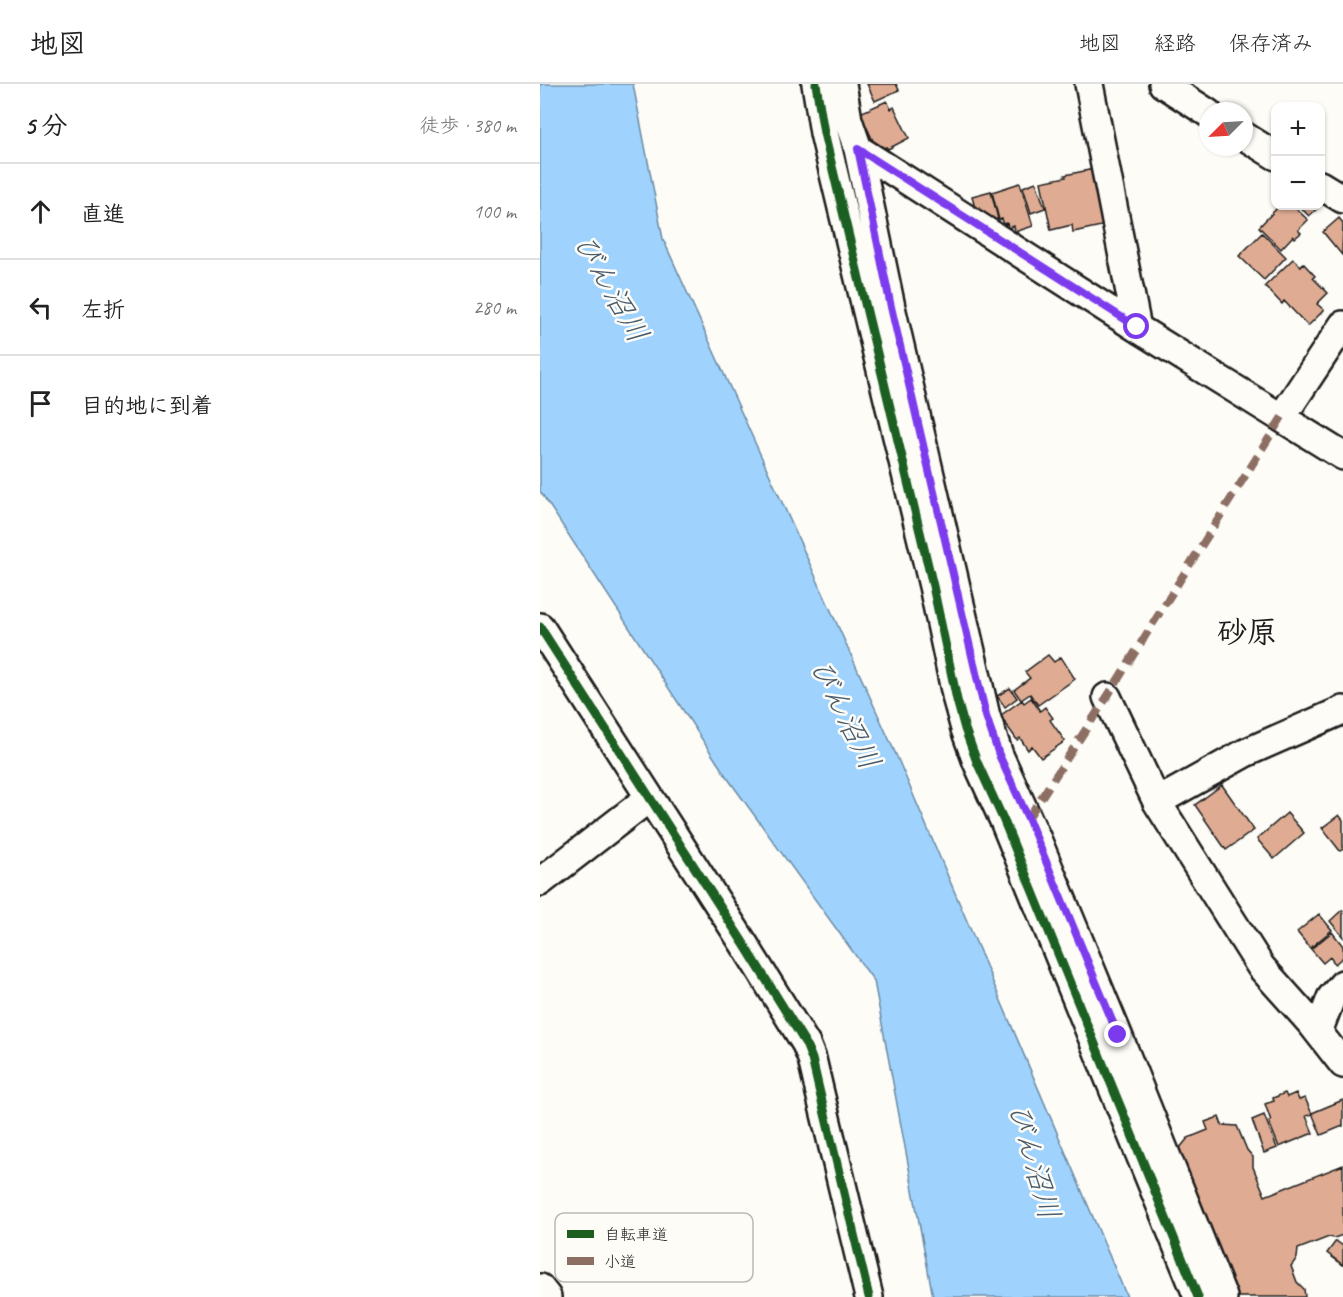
<!DOCTYPE html>
<html lang="ja">
<meta charset="utf-8">
<style>
body{margin:0;font-family:Caveat,"Klee One",sans-serif;background:#f2f2f2;color:#222}
.controls{position:absolute;right:18px;top:18px;display:grid;overflow:hidden;border-radius:12px;box-shadow:0 2px 4px #0004}
.controls button{width:54px;height:54px;display:grid;place-items:center;padding:0;border:0;border-bottom:2px solid #e0e0e0;background:#fff;color:#222;font:30px sans-serif}
.compass{position:absolute;left:659px;top:18px;width:54px;height:54px;border-radius:50%;background:#fff;box-shadow:0 2px 4px #0004;rotate:246deg}
.stop{position:absolute;width:18px;height:18px;margin:-14px;border:4px solid #7c3aed;border-radius:50%;background:#fff}
.stop.end{background:#7c3aed;border-color:#fff;box-shadow:0 2px 6px #0008}
.list{margin:0;padding:0;list-style:none}
h2{display:flex;justify-content:space-between;align-items:center;height:78px;margin:0;padding:0 24px;font-size:26px}
h2 small{font-size:20px;font-weight:400;color:#767676}
.list li{display:grid;grid-template-columns:39px 1fr auto;gap:18px;align-items:center;box-sizing:border-box;height:96px;padding:0 24px;border-top:2px solid #e0e0e0}
.list b{display:block;font-size:22px;white-space:nowrap}
.list em{font-size:20px;font-style:normal;color:#767676}
.icon{flex:none;width:33px;height:33px;fill:none;stroke:currentColor;stroke-width:2;stroke-linecap:round;stroke-linejoin:round}
.map{position:relative;flex:none;width:803px;height:1213px;overflow:hidden}
header{display:flex;align-items:center;gap:36px;box-sizing:border-box;height:84px;padding:0 30px;background:#fff;border-bottom:2px solid #e0e0e0}
header strong{font-size:28px}
nav{display:flex;gap:33px;margin-inline-start:auto;font-size:21px}
main{display:flex}
aside{flex:1;background:#fff}
.map>svg:first-child{display:block}
.water{fill:#9fd3fd;stroke:#6b8aa3;stroke-width:1.5}
.building{fill:#dfac93;stroke:#1c1c1c;stroke-width:1.5}
.lines{fill:none;stroke-linecap:round;stroke-linejoin:round}
.minor-casing{stroke:#1c1c1c;stroke-width:32}
.minor{stroke:#fdfcf7;stroke-width:27}
.quiet{stroke:#8d6e63;stroke-width:8;stroke-dasharray:15 8;stroke-linecap:butt}
.cycleway-casing{stroke:#fdfcf7;stroke-width:13}
.cycleway{stroke:#1b5e20;stroke-width:9}
.route{stroke:#7c3aed;stroke-width:8}
.labels{text-anchor:middle;stroke-width:5;stroke-linejoin:round;paint-order:stroke}
.water-label{font-size:30px;font-style:italic;fill:#4a5c6b;stroke:#fdfcf7}
.neighbourhood-label{font-size:30px;font-weight:bold;fill:#1c1c1c;stroke:#fdfcf7}
.key{fill:#fdfcf7;stroke:#bab9b5;stroke-width:1.5}
.key-label{font-size:16px;fill:#1c1c1c}
</style>
<header>
<strong>地図</strong>
<nav><a>地図</a><a>経路</a><a>保存済み</a></nav>
</header>
<main>
<aside>
<h2>5 分<small>徒歩 · 380 m</small></h2>
<ul class="list">
<li><svg class="icon" aria-label="ahead" viewBox="0 0 24 24"><path d="M12 20V5M6 11l6-6 6 6"/></svg><div><b>直進</b></div><em>100 m</em></li>
<li><svg class="icon" aria-label="left" viewBox="0 0 24 24"><path d="M17 20v-9H6M10 6l-5 5 5 5"/></svg><div><b>左折</b></div><em>280 m</em></li>
<li><svg class="icon" aria-label="arrive" viewBox="0 0 24 24"><path d="M6 21V4h12l-3 4 3 4H6"/></svg><div><b>目的地に到着</b></div></li>
</ul>
</aside>
<div class="map">
<svg width="803" height="1213" viewBox="0 0 803 1213">
<rect width="100%" height="100%" fill="#fdfcf7"/>
<filter id="ink" filterUnits="userSpaceOnUse"><feTurbulence type="fractalNoise" baseFrequency=".0167" numOctaves="2"/><feDisplacementMap in="SourceGraphic" scale="12" xChannelSelector="R" yChannelSelector="G"/><feConvolveMatrix kernelMatrix="1 2 1 2 8 2 1 2 1" color-interpolation-filters="sRGB"/></filter>
<g filter="url(#ink)">
<path class="water" d="M0 0H93L123 155 358 675 587 1213H393L334 897 186 692 0 407Z"/>
<path class="building" d="M327 0H356L359 6 335 17Z
M347 17 351 25 354 23 369 54 348 65 346 63 341 65 339 61 336 63 320 29Z
M554 85 566 141 533 148 532 141 511 146 501 98 526 93 525 91Z
M496 98 505 124 491 129 483 103Z
M480 99 493 142 475 148 474 142 468 144 467 139 464 140 462 135 459 136 452 108Z
M451 107 458 135 452 136 439 128V124L435 125 432 112Z
M739 122H753L768 136 758 146 761 149 755 154 753 152 741 165 719 143Z
M759 122H780L769 132Z
M799 134 803 139 802 171 783 148Z
M722 149 746 173 724 196 699 172Z
M753 175 761 182 763 179 775 192 773 194 788 209 777 220 784 226 768 242 744 217 742 220 725 202Z
M508 571 514 578 521 573 535 595 498 621 490 610 481 616 474 606 490 594 485 588Z
M470 604 477 614 465 623 457 612Z
M491 614 500 627 505 623 513 634 510 636 525 657 501 674 492 662 488 666 480 654 477 656 460 632 482 616 484 619Z
M682 701 714 746 686 766 655 721Z
M747 729 764 749 734 775 717 755Z
M799 731 803 736V765L800 767 782 744Z
M802 826 803 827V853L790 837Z
M779 830 792 846 770 864 757 848Z
M792 848 803 862V873L795 880 790 873 783 879 771 865Z
M745 1009 747 1013 756 1009 759 1016 765 1014 772 1030 766 1032 773 1049 739 1063 729 1038 731 1037 725 1020 734 1017 733 1014Z
M803 1016V1042L781 1051 772 1029Z
M724 1031 737 1064 724 1069 712 1036Z
M679 1033 682 1041 697 1042 707 1066 713 1073V1083L725 1112 803 1081V1151L794 1154 789 1153 758 1165 757 1174 751 1182 757 1198 764 1205 765 1213H696L639 1065 648 1054 668 1046 665 1038Z
M796 1157 803 1162V1181L787 1169Z"/>
<g class="lines">
<g class="minor-casing">
<path id="minor" d="M276 0 284 49 393 502 417 616 425 645 437 678 464 737 658 1213
M302 0 308 36 318 65 351 223 446 632 459 671 497 755 578 951 683 1213
M549 0 597 244
M623 0 668 29
M704 52 736 72
M318 65 597 244 803 372
M780 101 803 115
M742 333 803 241
M0 543 204 860 266 960 272 975 279 1005 329 1213
M567 613 617 718 721 883 771 939 803 980
M617 718 705 669 803 626
M0 798 109 714
M778 948 791 914 803 900
M0 1204 7 1213"/>
</g>
<use href="#minor" class="minor"/>
<path class="quiet" d="M488 734 567 613 742 333"/>
<g class="cycleway-casing">
<path id="cycleway" d="M276 0 284 49 393 502 417 616 425 645 437 678 464 737 658 1213
M0 543 204 860 266 960 272 975 279 1005 329 1213"/>
</g>
<use href="#cycleway" class="cycleway"/>
</g>
</g>
<g class="lines" filter="url(#ink)">
<path class="route" d="M578 951 488 734 459 671 446 632 351 223 318 65 597 243"/>
</g>
<g class="labels">
<g class="water-label">
<text transform="translate(71 204) rotate(60)" y="10">びん沼川</text>
<text transform="translate(305 630) rotate(63)" y="10">びん沼川</text>
<text transform="translate(494 1077) rotate(74)" y="10">びん沼川</text>
</g>
<g class="neighbourhood-label">
<text x="707" y="558">砂原</text>
</g>
</g>
<rect x="15" y="1129" width="198" height="69" rx="9" class="key"/>
<rect x="27" y="1146" width="27" height="8" fill="#1b5e20"/>
<rect x="27" y="1173" width="27" height="8" fill="#8d6e63"/>
<g class="key-label">
<text x="64" y="1156">自転車道</text>
<text x="64" y="1183">小道</text>
</g>
</svg>
<div class="controls">
<button>+</button>
<button>−</button>
</div>
<svg class="compass" viewBox="-18 -18 36 36"><path d="M0-13l5 13h-10z" fill="#e53935"/><path d="M0 13l5-13h-10z" fill="#767676"/></svg>
<div class="stop" style="left:597px;top:243px"></div>
<div class="stop end" style="left:578px;top:951px"></div>
</div>
</main>
